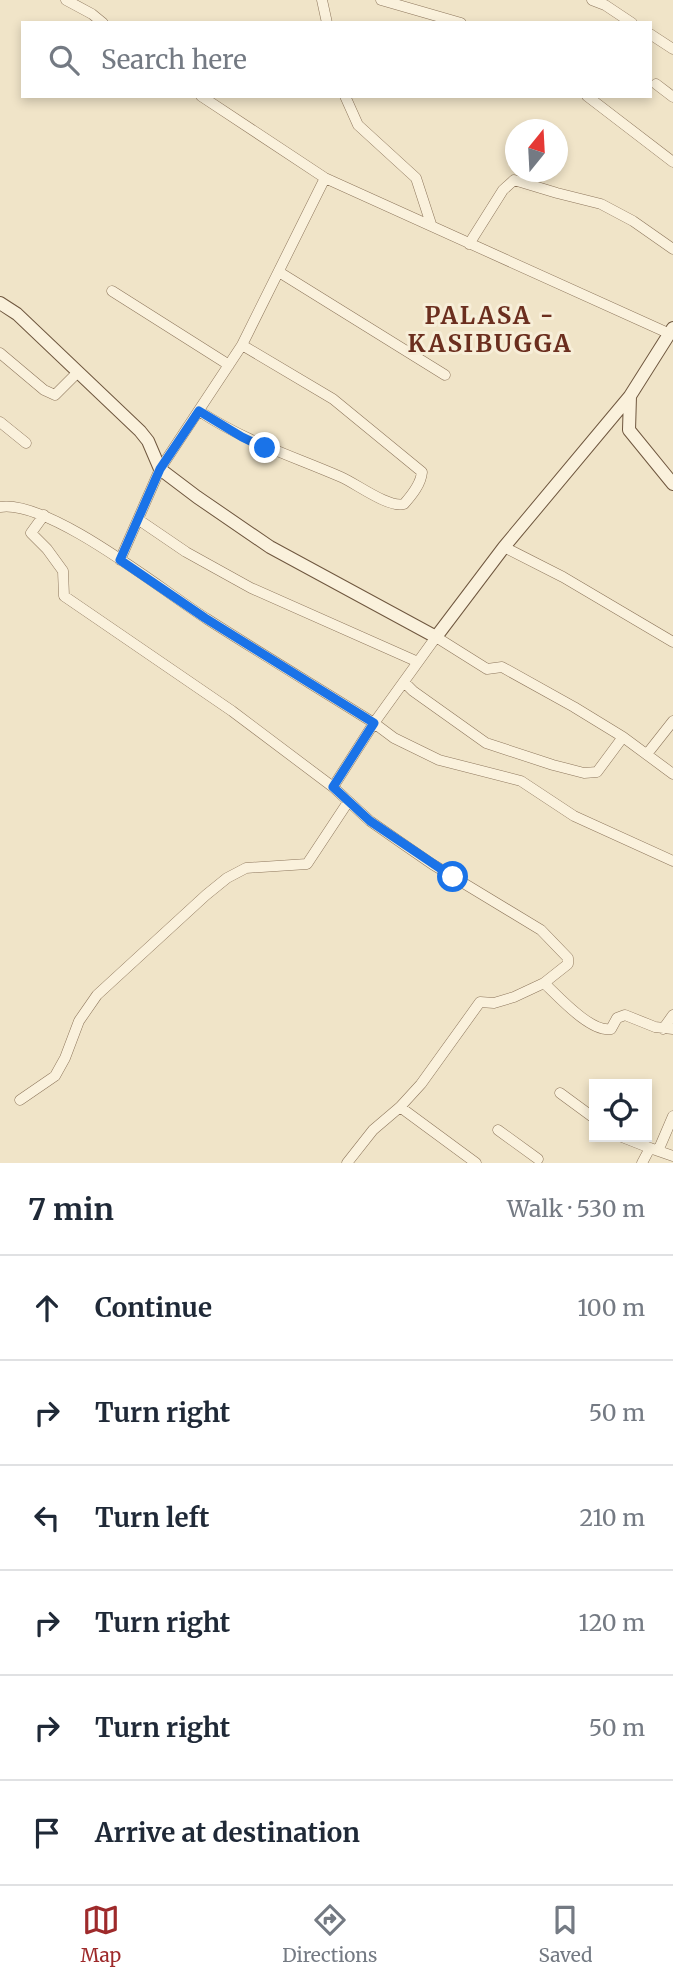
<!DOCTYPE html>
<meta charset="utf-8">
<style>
body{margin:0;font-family:Merriweather,serif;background:#f2f2f3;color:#1f2937}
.controls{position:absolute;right:21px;bottom:21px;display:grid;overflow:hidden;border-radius:0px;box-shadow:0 4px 10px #0003}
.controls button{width:63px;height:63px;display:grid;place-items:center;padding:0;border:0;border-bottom:2px solid #e0e1e3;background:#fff;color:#1f2937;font:35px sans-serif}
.compass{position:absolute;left:505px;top:119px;width:63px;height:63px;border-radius:50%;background:#fff;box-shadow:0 4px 10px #0003;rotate:18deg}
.stop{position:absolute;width:21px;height:21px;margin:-16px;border:5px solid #1a73e8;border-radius:50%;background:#fff}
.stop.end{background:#1a73e8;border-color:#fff;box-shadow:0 2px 7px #0008}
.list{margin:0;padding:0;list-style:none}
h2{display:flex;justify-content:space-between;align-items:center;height:91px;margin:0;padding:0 28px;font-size:30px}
h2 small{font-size:23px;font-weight:400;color:#747a83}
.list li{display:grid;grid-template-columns:46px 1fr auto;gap:21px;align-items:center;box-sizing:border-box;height:105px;padding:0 28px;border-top:2px solid #e0e1e3}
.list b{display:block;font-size:26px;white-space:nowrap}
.list em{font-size:23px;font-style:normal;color:#747a83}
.icon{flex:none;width:38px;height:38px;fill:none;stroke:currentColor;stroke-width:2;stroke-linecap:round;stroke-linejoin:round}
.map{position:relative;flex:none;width:673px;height:1163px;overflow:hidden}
.search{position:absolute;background:#fff;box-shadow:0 4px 10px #0003;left:21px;right:21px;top:21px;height:77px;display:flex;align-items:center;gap:18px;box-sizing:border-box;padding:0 24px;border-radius:0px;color:#747a83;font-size:26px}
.sheet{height:721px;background:#fff}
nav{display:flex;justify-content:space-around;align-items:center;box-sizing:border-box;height:98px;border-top:2px solid #e0e1e3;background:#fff;font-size:19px;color:#747a83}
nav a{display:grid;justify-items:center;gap:4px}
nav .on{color:#9e2a2b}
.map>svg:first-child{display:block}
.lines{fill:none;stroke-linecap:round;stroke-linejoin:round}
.minor-casing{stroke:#8d765c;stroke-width:11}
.secondary-casing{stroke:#6f573f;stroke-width:14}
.minor{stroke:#faf1dc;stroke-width:10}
.secondary{stroke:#faf1dc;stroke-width:12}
.route{stroke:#1a73e8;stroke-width:9}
.labels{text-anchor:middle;stroke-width:6;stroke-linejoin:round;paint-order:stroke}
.district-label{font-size:24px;font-weight:bold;letter-spacing:2px;fill:#6b2e1e;stroke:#f7eed8}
</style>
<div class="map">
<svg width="673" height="1163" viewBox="0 0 673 1163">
<rect width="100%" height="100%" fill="#f0e4c8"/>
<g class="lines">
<g class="minor-casing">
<path id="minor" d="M66 0 92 14 103 23
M322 0 327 23
M381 0 461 23
M592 0 605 5 632 23
M650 34 673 49
M656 84 673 97
M201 96 325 178 668 333
M345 96 358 125 416 178 431 224
M587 96 673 162
M469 244 503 190 514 180 557 193 601 204 633 221 673 249
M279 272 445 375
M112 291 229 365
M0 353 44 390 55 395 77 373
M199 411C246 442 290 455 341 477 357 484 388 508 404 504 412 495 421 484 422 472L333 399 242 345
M0 422 26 443
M0 507C49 499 163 591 207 619 262 654 318 688 374 723L394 738 439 760 521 781 574 816 673 861
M44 515 31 533 47 549 63 571 64 596 232 711 333 787 370 821 403 844 432 864 541 930 568 958V964L544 983 514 997 494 1003 480 1002 421 1084 400 1107 373 1130 347 1163
M139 520 186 552 251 588 418 662
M504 547 563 577 673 642
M120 560 160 469 242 345 325 178
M404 682 413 691 486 743 553 765 584 773 597 772 623 737
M647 754 673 721
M333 787 374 723 436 637 487 669 502 667 574 707 623 737 673 774
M544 983C558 996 591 1033 611 1029L617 1018 625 1015 655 1027 673 1029
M663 1029 673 1015
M560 1093 594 1118
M20 1100 55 1076 65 1058 79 1021 97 995 206 895 227 878 246 868 307 864 348 802
M400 1107 476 1163
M498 1130 538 1159
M622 1137 650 1148
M658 1151 673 1116
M642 1163 650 1148 673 1156"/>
</g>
<g class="secondary-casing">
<path id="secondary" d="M0 303 17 314 140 431 148 441 160 469 197 497 270 547 436 637 504 547 630 396
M673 328 630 396 629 430 673 484"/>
</g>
<use href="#minor" class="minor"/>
<use href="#secondary" class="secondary"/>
</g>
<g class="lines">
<path class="route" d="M265 448 242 437 199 411 160 469 120 560 205 618 374 723 333 787 370 821 453 877"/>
</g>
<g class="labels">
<g class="district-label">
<text x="490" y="324">PALASA -<tspan x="490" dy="28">KASIBUGGA</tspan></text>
</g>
</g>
</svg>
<div class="controls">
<button><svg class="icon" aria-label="locate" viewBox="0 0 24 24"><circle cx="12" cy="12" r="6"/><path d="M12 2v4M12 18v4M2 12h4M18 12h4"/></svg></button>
</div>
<svg class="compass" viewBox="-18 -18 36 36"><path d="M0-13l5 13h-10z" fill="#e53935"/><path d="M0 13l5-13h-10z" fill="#747a83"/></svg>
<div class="stop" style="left:453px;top:877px"></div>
<div class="stop end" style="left:265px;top:448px"></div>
<div class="search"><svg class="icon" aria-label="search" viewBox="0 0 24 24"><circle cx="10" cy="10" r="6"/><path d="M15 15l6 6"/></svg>Search here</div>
</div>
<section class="sheet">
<h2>7 min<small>Walk · 530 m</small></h2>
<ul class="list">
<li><svg class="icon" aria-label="ahead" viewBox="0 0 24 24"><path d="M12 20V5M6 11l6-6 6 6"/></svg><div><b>Continue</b></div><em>100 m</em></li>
<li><svg class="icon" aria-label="right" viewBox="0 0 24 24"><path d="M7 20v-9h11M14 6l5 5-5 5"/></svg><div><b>Turn right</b></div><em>50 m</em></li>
<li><svg class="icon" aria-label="left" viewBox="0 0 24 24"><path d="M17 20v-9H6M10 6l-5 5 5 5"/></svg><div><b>Turn left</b></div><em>210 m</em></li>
<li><svg class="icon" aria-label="right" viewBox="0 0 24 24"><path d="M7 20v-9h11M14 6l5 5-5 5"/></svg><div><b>Turn right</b></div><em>120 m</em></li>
<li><svg class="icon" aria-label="right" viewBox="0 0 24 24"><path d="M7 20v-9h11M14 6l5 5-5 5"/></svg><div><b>Turn right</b></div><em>50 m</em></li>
<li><svg class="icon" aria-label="arrive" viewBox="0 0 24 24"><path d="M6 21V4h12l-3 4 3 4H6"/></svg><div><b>Arrive at destination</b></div></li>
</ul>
</section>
<nav>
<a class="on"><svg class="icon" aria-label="map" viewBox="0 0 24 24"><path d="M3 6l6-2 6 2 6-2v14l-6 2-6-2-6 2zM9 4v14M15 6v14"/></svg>Map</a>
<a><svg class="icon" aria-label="directions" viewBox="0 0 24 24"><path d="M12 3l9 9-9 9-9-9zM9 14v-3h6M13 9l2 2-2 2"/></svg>Directions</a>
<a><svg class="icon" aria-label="saved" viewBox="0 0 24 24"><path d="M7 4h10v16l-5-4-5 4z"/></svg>Saved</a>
</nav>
